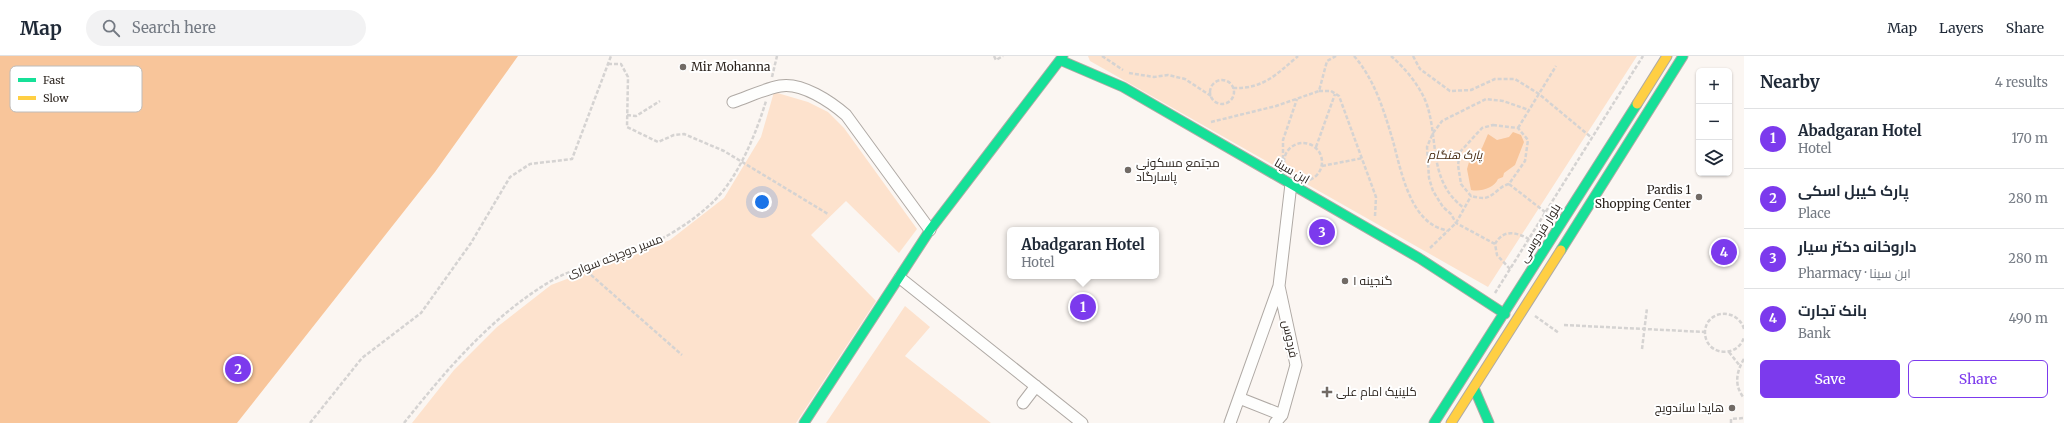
<!DOCTYPE html>
<meta charset="utf-8">
<style>
body{margin:0;font-family:Merriweather,Cairo,serif;background:#f2f2f3;color:#1f2937}
.controls{position:absolute;right:12px;top:12px;display:grid;overflow:hidden;border-radius:6px;box-shadow:0 1px 3px #0004}
.controls button{width:36px;height:36px;display:grid;place-items:center;padding:0;border:0;border-bottom:1px solid #e0e1e3;background:#fff;color:#1f2937;font:20px sans-serif}
.you{position:absolute;left:762px;top:146px;width:14px;height:14px;margin:-10px;border:3px solid #fff;border-radius:50%;background:#1a73e8;box-shadow:0 0 0 6px #1a73e833}
.badge{display:grid;place-items:center;width:26px;height:26px;border-radius:50%;background:#7c3aed;color:#fff;font-size:13px;font-weight:700}
.pin{position:absolute;translate:-50% -50%;border:2px solid #fff;box-shadow:0 1px 4px #0006}
.popup{position:absolute;left:1007px;top:171px;width:152px;height:52px;box-sizing:border-box;display:grid;place-content:center;border-radius:6px;background:#fff;filter:drop-shadow(0 1px 3px #0005);font-size:13px;white-space:nowrap;color:#747a83}
.popup b{font-size:15px;color:#1f2937}
.popup::after{content:'';position:absolute;left:50%;top:100%;margin-left:-8px;border:8px solid transparent;border-top-color:#fff}
.list{margin:0;padding:0;list-style:none}
h2{display:flex;justify-content:space-between;align-items:center;height:52px;margin:0;padding:0 16px;font-size:17px}
h2 small{font-size:13px;font-weight:400;color:#747a83}
.list li{display:grid;grid-template-columns:26px 1fr auto;gap:12px;align-items:center;box-sizing:border-box;height:60px;padding:0 16px;border-top:1px solid #e0e1e3}
.list b{display:block;font-size:15px;white-space:nowrap}
.list p{margin:0;font-size:13px;white-space:nowrap;color:#747a83}
.list em{font-size:13px;font-style:normal;color:#747a83}
.actions{display:flex;gap:8px;padding:12px 16px}
.actions a{flex:1;padding:9px 0;border:1px solid #7c3aed;border-radius:6px;text-align:center;font-size:14px;color:#7c3aed}
.actions .main{background:#7c3aed;color:#fff}
.icon{flex:none;width:22px;height:22px;fill:none;stroke:currentColor;stroke-width:2;stroke-linecap:round;stroke-linejoin:round}
.map{position:relative;flex:none;width:1744px;height:367px;overflow:hidden}
header{display:flex;align-items:center;gap:24px;box-sizing:border-box;height:56px;padding:0 20px;background:#fff;border-bottom:1px solid #e0e1e3}
header strong{font-size:19px}
nav{display:flex;gap:22px;margin-inline-start:auto;font-size:14px}
.search{width:280px;height:36px;background:#f2f2f3;display:flex;align-items:center;gap:10px;box-sizing:border-box;padding:0 14px;border-radius:22px;color:#747a83;font-size:15px}
main{display:flex}
aside{flex:1;background:#fff}
.map>svg:first-child{display:block}
.green{fill:#fde2cd}
.water{fill:#f8c59a}
.lines{fill:none;stroke-linecap:round;stroke-linejoin:round}
.street-casing{stroke:#afa9a4;stroke-width:13}
.fast-casing{stroke:#afa9a4;stroke-width:11}
.slow-casing{stroke:#afa9a4;stroke-width:11}
.path{stroke:#d5d3d2;stroke-width:2.5;stroke-dasharray:4 2;stroke-linecap:butt}
.street{stroke:#fefefd;stroke-width:11}
.fast{stroke:#16e098;stroke-width:9}
.slow{stroke:#ffcf43;stroke-width:9}
.poi-dot{fill:#716a65;stroke:#fff;stroke-width:1.5}
.labels{text-anchor:middle;stroke-width:4;stroke-linejoin:round;paint-order:stroke}
.poi-label{font-size:12px;fill:#271f19;stroke:#fff;text-anchor:start}
.park-label{font-size:12px;font-style:italic;fill:#472b12;stroke:#fff}
.street-label{font-size:12px;fill:#271f19;stroke:#fff}
.key{fill:#fff;stroke:#bebcba;stroke-width:1}
.key-label{font-size:11px;fill:#271f19}
</style>
<header>
<strong>Map</strong>
<div class="search"><svg class="icon" aria-label="search" viewBox="0 0 24 24"><circle cx="10" cy="10" r="6"/><path d="M15 15l6 6"/></svg>Search here</div>
<nav><a>Map</a><a>Layers</a><a>Share</a></nav>
</header>
<main>
<div class="map">
<svg width="1744" height="367" viewBox="0 0 1744 367">
<rect width="100%" height="100%" fill="#fbf6f2"/>
<path class="green" d="M1088 0H1637L1488 231 1090 5Z
M774 36 808 46 828 56 844 72 917 173 899 197 846 145 811 179 876 245 796 367H412L454 314 497 271 551 229 670 184 724 142 761 81Z
M905 250 930 271 905 300 991 367H826Z"/>
<path class="water" d="M0 0H518L435 116 237 367H0Z
M1513 76 1521 79 1524 86 1515 109 1504 117 1503 121 1498 123C1494 132 1481 136 1471 134L1467 113 1469 106 1482 92 1488 78 1497 84 1509 81Z"/>
<g class="lines">
<g class="street-casing">
<path id="street" d="M733 46C748 41 764 33 780 30 802 26 831 46 846 59L930 174
M900 222 1082 367
M1239 342 1282 359
M1023 347 1036 330
M1230 367 1279 230 1291 128
M1275 367 1282 359 1296 309 1279 230"/>
</g>
<g class="fast-casing">
<path id="fast" d="M1060 4 1123 31 1419 202 1505 258
M1561 194 1683 0
M1474 332 1489 367
M804 367 930 174 1063 0
M1434 367 1637 48"/>
</g>
<g class="slow-casing">
<path id="slow" d="M1637 48 1667 0
M1451 367 1561 194"/>
</g>
<path class="path" d="M994 0 996 4 1003 0
M1102 0 1123 14
M1354 0C1375 24 1384 55 1393 85 1400 111 1408 154 1433 169 1437 172 1443 173 1447 175
M1391 0C1405 12 1421 31 1427 49 1439 86 1428 125 1464 152
M1413 0 1420 13 1450 35 1471 34 1495 23H1515L1539 38 1592 82
M608 8H621L628 21 627 71 658 86 674 79 684 78 724 95 828 158
M1129 17 1154 21 1168 19 1185 23 1211 40
M772 21 777 0
M1210 36a12 12 0 1 1 24 0a12 12 0 1 1-24 0Z
M1233 32C1263 33 1276 19 1298 0
M1319 35H1331L1339 40 1376 141 1375 160
M627 59 636 60 660 45
M1211 66 1276 50 1319 35 1327 5 1336 0
M1493 69 1518 72 1528 84 1525 105 1509 128C1499 130 1494 141 1484 142 1480 142 1475 141 1471 140L1461 128 1458 109 1460 96 1482 72Z
M1518 72 1556 10
M1284 106a19 19 0 1 1 38 0a19 19 0 1 1-38 0Z
M1316 91 1335 38
M1283 103V84L1297 43
M1322 110 1363 102
M1509 128 1545 156
M1495 188 1456 167 1451 158 1443 151 1433 135 1429 122 1427 91 1433 77 1442 65 1486 43 1503 45 1529 54
M1430 192 1456 167 1471 140
M582 211 682 299
M1510 213 1497 199 1495 188C1503 173 1516 176 1529 183
M1495 237 1643 0
M1535 260 1559 277
M1564 269 1705 276
M1744 273C1738 252 1707 253 1705 275 1704 300 1738 303 1744 281
M1642 293 1647 252
M1729 296 1740 310
M1744 303C1736 316 1734 330 1744 342
M310 367 362 302 421 257 471 187 510 121 530 108 572 103 611 0
M404 367C447 313 492 260 551 225 577 210 606 205 634 195 662 185 691 167 713 146 738 122 756 78 766 45
M1731 367V363L1744 362"/>
<use href="#street" class="street"/>
<use href="#fast" class="fast"/>
<use href="#slow" class="slow"/>
</g>
<g class="poi-dot">
<circle cx="683" cy="11" r="4"/>
<circle cx="1128" cy="114" r="4"/>
<circle cx="1699" cy="141" r="4"/>
<circle cx="1345" cy="225" r="4"/>
<path d="M1325 330h4v4h4v4h-4v4h-4v-4h-4v-4h4z"/>
<circle cx="1732" cy="352" r="4"/>
</g>
<g class="labels">
<g class="poi-label">
<text x="691" y="15">Mir Mohanna</text>
<text x="1136" y="111">مجتمع مسکونی<tspan x="1136" dy="14">پاسارگاد</tspan></text>
<text x="1691" y="138" text-anchor="end">Pardis 1<tspan x="1691" dy="14">Shopping Center</tspan></text>
<text x="1353" y="229">گنجینه ۱</text>
<text x="1336" y="340">کلینیک امام علی</text>
<text x="1724" y="356" text-anchor="end">هایدا ساندویچ</text>
</g>
<g class="park-label">
<text x="1455" y="103">پارک هنگام</text>
</g>
<g class="street-label">
<text transform="translate(1292 115) rotate(30)" y="4">ابن سینا</text>
<text transform="translate(1540 177) rotate(-58)" y="4">بلوار فردوسی</text>
<text transform="translate(615 200) rotate(-21)" y="4">مسیر دوچرخه سواری</text>
<text transform="translate(1290 283) rotate(78)" y="4">فردوس</text>
</g>
</g>
<rect x="10" y="10" width="132" height="46" rx="6" class="key"/>
<rect x="18" y="22" width="18" height="4" fill="#16e098"/>
<rect x="18" y="40" width="18" height="4" fill="#ffcf43"/>
<g class="key-label">
<text x="43" y="28">Fast</text>
<text x="43" y="46">Slow</text>
</g>
</svg>
<div class="controls">
<button>+</button>
<button>−</button>
<button><svg class="icon" aria-label="layers" viewBox="0 0 24 24"><path d="M12 4l9 5-9 5-9-5zM3 14l9 5 9-5"/></svg></button>
</div>
<div class="you"></div>
<div class="pin badge" style="left:1083px;top:251px">1</div>
<div class="popup"><b>Abadgaran Hotel</b>Hotel</div>
<div class="pin badge" style="left:238px;top:313px">2</div>
<div class="pin badge" style="left:1322px;top:176px">3</div>
<div class="pin badge" style="left:1724px;top:196px">4</div>
</div>
<aside>
<h2>Nearby<small>4 results</small></h2>
<ul class="list">
<li><span class="badge">1</span><div><b>Abadgaran Hotel</b><p>Hotel</p></div><em>170 m</em></li>
<li><span class="badge">2</span><div><b>پارک کیبل اسکی</b><p>Place</p></div><em>280 m</em></li>
<li><span class="badge">3</span><div><b>داروخانه دکتر سیار</b><p>Pharmacy · ابن سینا</p></div><em>280 m</em></li>
<li><span class="badge">4</span><div><b>بانک تجارت</b><p>Bank</p></div><em>490 m</em></li>
</ul>
<div class="actions"><a class="main">Save</a><a>Share</a></div>
</aside>
</main>
